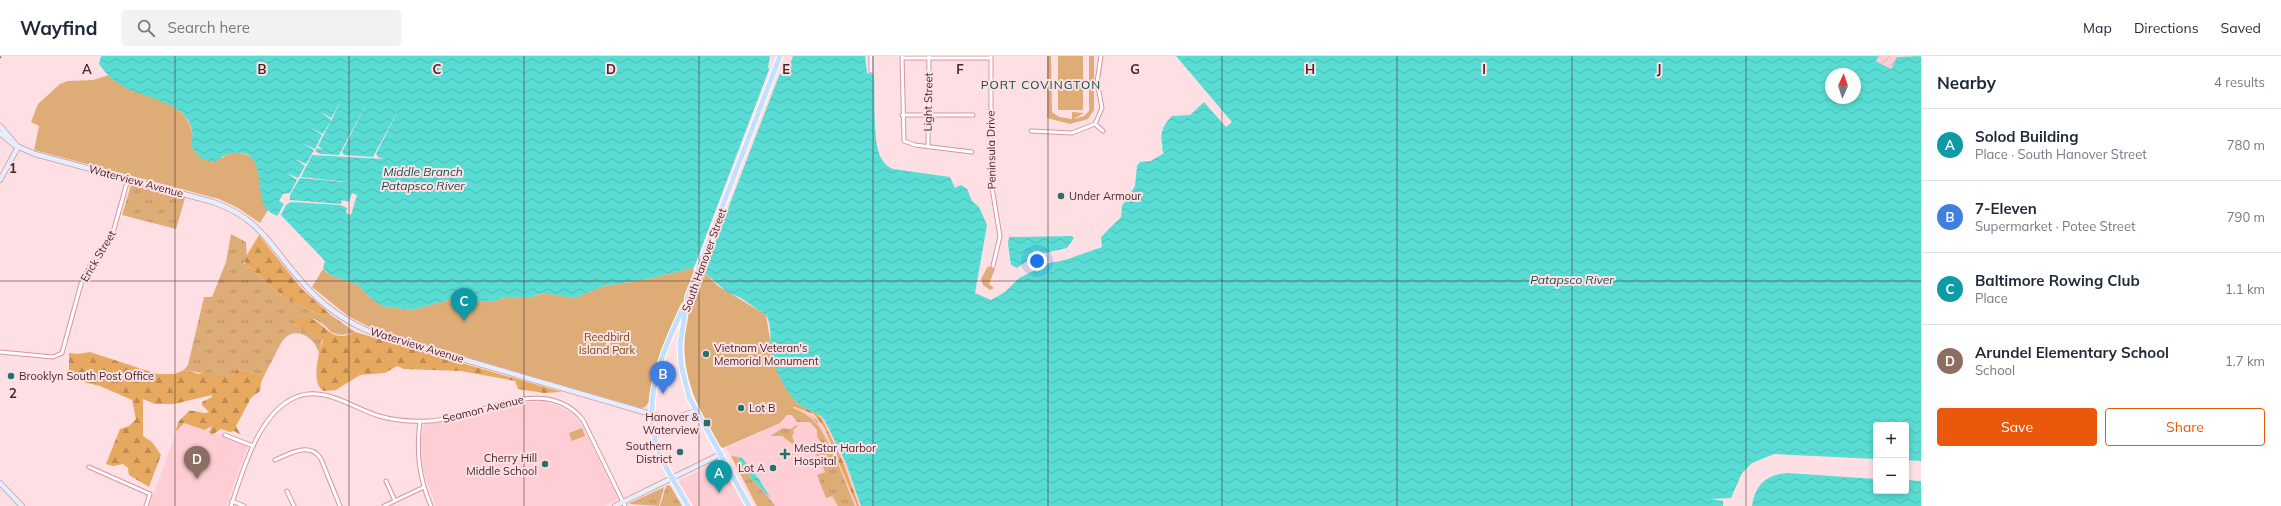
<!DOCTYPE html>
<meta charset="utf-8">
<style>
body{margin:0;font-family:Mulish,sans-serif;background:#f2f2f3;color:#1f2937}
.controls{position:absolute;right:12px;bottom:12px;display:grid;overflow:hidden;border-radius:4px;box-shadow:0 2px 6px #0003}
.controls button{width:36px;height:36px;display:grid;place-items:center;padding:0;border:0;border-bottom:1px solid #e0e1e3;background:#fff;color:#1f2937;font:20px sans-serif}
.compass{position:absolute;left:1825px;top:12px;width:36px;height:36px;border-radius:50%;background:#fff;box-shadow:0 2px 6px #0003;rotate:3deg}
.you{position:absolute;left:1037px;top:205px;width:14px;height:14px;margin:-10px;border:3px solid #fff;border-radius:50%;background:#1a73e8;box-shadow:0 0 0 6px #1a73e833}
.badge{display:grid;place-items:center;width:26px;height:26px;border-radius:50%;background:#ea580c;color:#fff;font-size:13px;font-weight:700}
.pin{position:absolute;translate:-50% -33px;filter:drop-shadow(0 1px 2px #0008)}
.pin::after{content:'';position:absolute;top:21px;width:14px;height:12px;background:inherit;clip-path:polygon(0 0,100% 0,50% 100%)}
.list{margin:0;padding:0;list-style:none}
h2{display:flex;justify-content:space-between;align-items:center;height:52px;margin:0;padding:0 16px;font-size:17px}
h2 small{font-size:13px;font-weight:400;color:#747a83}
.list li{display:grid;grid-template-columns:26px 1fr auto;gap:12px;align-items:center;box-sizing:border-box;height:72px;padding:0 16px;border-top:1px solid #e0e1e3}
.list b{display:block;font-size:15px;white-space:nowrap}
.list p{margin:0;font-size:13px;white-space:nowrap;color:#747a83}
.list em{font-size:13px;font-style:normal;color:#747a83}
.actions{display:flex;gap:8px;padding:12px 16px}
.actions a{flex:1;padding:9px 0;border:1px solid #ea580c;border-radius:4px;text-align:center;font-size:14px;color:#ea580c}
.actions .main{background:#ea580c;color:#fff}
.icon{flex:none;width:22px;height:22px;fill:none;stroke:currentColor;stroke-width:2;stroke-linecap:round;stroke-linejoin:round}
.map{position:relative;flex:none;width:1921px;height:450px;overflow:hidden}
header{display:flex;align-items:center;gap:24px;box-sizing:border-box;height:56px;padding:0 20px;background:#fff;border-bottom:1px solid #e0e1e3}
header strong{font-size:19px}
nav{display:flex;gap:22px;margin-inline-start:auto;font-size:14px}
.search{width:280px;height:36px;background:#f2f2f3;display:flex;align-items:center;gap:10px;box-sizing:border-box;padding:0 14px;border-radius:4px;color:#747a83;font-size:15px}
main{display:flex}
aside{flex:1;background:#fff}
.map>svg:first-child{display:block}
.built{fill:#ffced4}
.industrial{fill:url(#industrial-furrows)}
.grass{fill:url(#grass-tufts)}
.forest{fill:url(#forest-firs)}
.park{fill:#dead77}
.water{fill:url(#water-waves);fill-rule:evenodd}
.pier{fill:#fee0e4}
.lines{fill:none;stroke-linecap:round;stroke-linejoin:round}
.street-casing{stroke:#d9949f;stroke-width:5}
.secondary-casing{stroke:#d9949f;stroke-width:6}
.primary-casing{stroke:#fff;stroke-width:7}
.street{stroke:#fff;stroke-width:3}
.secondary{stroke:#e2f0fe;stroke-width:4.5}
.primary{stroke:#c4e0fe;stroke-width:5}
.rail-casing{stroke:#7b5f64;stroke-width:2.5}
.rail{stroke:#fee0e4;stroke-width:1;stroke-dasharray:3;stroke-linecap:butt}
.grid{fill:none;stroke:#44282d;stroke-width:1;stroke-opacity:0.55}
.poi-dot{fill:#27716c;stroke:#fee0e4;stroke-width:1.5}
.labels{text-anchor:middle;stroke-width:4;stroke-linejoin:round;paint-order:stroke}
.street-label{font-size:11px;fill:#44282d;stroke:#fee0e4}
.poi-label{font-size:11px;fill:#44282d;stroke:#fee0e4;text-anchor:start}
.park-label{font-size:11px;fill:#764d17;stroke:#fee0e4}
.neighbourhood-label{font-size:12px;letter-spacing:1px;fill:#0b4a47;stroke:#fee0e4}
.water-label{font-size:12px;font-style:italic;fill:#16504c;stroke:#fee0e4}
.grid-label{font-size:13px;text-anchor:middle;font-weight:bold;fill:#44282d;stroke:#fee0e4;stroke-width:4;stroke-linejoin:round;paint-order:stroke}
</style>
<header>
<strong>Wayfind</strong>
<div class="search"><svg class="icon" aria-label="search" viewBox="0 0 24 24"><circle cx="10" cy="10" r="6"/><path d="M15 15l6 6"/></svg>Search here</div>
<nav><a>Map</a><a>Directions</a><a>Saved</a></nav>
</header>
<main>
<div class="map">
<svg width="1921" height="450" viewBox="0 0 1921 450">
<defs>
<pattern id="industrial-furrows" width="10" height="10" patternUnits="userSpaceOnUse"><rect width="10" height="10" fill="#ffced4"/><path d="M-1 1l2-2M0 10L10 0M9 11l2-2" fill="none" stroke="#dcb1b6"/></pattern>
<pattern id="grass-tufts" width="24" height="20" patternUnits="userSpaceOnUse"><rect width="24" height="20" fill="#dead77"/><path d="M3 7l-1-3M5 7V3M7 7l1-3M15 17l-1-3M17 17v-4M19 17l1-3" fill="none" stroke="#b68d62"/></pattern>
<pattern id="forest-firs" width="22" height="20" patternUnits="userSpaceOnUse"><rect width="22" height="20" fill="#e7a960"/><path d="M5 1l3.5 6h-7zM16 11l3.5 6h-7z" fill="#bd8a50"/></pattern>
<pattern id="water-waves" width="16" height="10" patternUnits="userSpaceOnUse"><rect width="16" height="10" fill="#58dcd3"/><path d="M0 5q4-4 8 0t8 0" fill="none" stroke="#4ebdb5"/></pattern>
</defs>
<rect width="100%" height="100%" fill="#fee0e4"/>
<path class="built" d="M545 345 564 352 580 365 618 443 604 450H436L423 415 421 390 423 369 453 365 526 346Z
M797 347 818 357 824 363 846 407 861 450H756L726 392 780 367Z
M181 363 248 390 226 450H149Z
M718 406H719L744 450H693L678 425Z"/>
<path class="industrial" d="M1878 0H1899L1897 1 1891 13 1876 5Z"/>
<path class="grass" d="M131 129 185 142 176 173 122 159Z
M231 178 246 186 247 204 244 207 247 212 250 211 282 240 325 261 331 259 355 276C328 284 334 272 314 263L293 268 322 283 319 300C319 285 297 268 284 283 275 295 272 310 262 319L236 313 232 320H218L184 314 188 309 204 241H212L226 206Z
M753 272 794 357C817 356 826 381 830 400H835L855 450H838L832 440 826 442 817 419 825 416 822 409 817 410 815 405 824 400 823 398 817 400 813 396 822 393 821 386 817 381V374L810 366H797L792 359H786Z
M796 369 798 370 793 374 794 378 792 379 795 390 782 380H770L783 372 791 373Z
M731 400 739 401 737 402C743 409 746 416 752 423 759 432 769 440 775 450H757Z
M669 429 671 431 682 450H660L666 430Z
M664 431 659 450 629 448 630 447Z"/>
<path class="forest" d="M259 179 302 233 331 259 325 261 282 240 250 211 244 212 247 199Z
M299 261C322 260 325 280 342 280 347 280 351 277 355 276L562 336 544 337 518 333 515 325 461 315 404 313 397 310 385 317 360 319 336 334 324 335C310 328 319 296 323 284L293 268 292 265Z
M90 296 157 318H175L184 314 199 318 208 316 218 320H232L236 313 262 319 269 310 261 326 260 335 251 342 236 370 241 379 234 375 230 376 221 373 212 379 209 376 212 370 205 374 184 367 175 376 179 365 189 355C196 354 203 359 209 356L202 349V346L212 341V339L174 348H155L143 343V380L152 386 161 399 149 431 129 419 128 412 123 408 113 410 106 408 120 373 129 370 136 363 132 344 100 330 83 326 69 317V297L78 298Z
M770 298 794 346 817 358 822 363 844 408 859 450H857L824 371 814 358 792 350 779 325Z
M791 351 816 363 835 400H830C827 388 821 363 807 359 800 358 793 358 787 353Z"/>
<path class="park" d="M1047 0H1051L1052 56 1059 61 1072 63V56L1084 57 1074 63 1084 60 1089 55V0H1094V54L1088 63 1070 68 1047 62Z
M1058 0H1083V54H1058Z
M109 19C134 43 193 40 193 84L222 102C226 98 231 97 237 97 267 96 255 138 268 154L260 167 238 152 219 143 34 94 39 70 31 66 38 48 60 28 68 25 93 24Z
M988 210 995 213 989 228 994 232 990 234 983 229 981 223Z
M323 213 330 219 358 229 368 240 382 250 412 254 456 242 493 246 506 241 527 242 544 237 574 242 604 230 648 223 692 212 705 217 718 230 766 259 774 307 791 340 797 347 780 367 723 392 719 390C694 345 678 314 687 261L677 258 655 311 649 346 645 351 641 352 377 275 348 260 312 231Z
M582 372 585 380 572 385 569 377Z"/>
<path class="water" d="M101 0H770L768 12 782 19 787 16 793 0H865L867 17 874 18C875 37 873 81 879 97 881 104 886 110 893 113L950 121 955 132 961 129 967 133 972 145 979 151 987 169 975 237 991 244 1005 236 1019 222 1050 207 1065 204 1102 191 1101 181 1121 161 1122 150 1135 130 1137 110 1140 106 1151 105 1164 97C1161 93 1163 92 1162 87 1160 77 1163 69 1172 60L1190 59 1204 46 1226 71 1232 66 1176 0H1878L1876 5 1891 13 1897 1 1921 0V405L1906 404V369H1876V403L1774 398 1752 407 1742 417 1731 442 1710 443 1723 445V450H861L846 407 824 363C816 355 808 355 800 349 789 342 775 314 772 302 769 289 773 270 766 259L741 242 727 236 705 217 692 212 648 223 604 230 574 242 543 237 527 242 505 241 493 246 456 242 412 254 382 250 368 240 358 229 330 219 323 212 325 205 279 157 277 160C273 158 267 155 265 151 254 131 267 89 229 98 223 99 219 104 213 106L200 102 191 90C202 48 149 44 124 31 115 26 105 17 99 8ZM1831 18H1855V42H1831Z
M1072 180 1074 182 1067 192 1036 199 1017 212 1011 209 1008 188 1009 181Z
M737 401 742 402 759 423 771 443 752 423Z
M1788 417 1876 423V435H1906V424L1921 425V450H1752C1755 429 1766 418 1788 417Z"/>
<path class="pier" d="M770 11 780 17 703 218 693 214Z
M341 45 318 90 323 94 317 92 315 95 320 98 339 99 367 46 342 96 344 99 373 101 401 49 376 98 378 101 384 103 312 99 301 121 368 128 300 122 290 139V144L341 148 342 144 349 146 352 137 357 139 351 159 346 157 347 152 340 149 291 146 286 149 281 159 279 157 284 148 279 145 283 138 290 137 297 124 287 117 298 122 305 110 295 103 306 108 314 94 303 88 315 93 322 79 312 72 323 78 331 64 321 56 331 62Z"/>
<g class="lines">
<g class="street-casing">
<path id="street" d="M902 0 904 85 915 89 972 96
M991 0V126L1000 180 993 210
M902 2H991
M871 15V0
M902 59H973
M1095 68 1103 75
M1031 75 1072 77 1095 68 1102 52 1097 26 1101 0
M928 91 929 0
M0 296 53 301 62 297 81 228 88 213 112 180 128 123
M420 365C416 396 419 422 431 450
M225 379 253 390
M275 404C289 398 310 385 321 403L340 450
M89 411 150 438 146 450
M386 425 395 445
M287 435 294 450
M232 445 244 450
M231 450C243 415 258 357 296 341 323 329 353 352 379 360 396 365 412 366 430 365 479 362 545 316 583 364L625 450
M384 450 424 431"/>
</g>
<g class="secondary-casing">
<path id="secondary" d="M0 70 18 91
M0 77 14 89 35 98 213 146C262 163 271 192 303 227 322 249 346 266 373 277L661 361H678L696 355
M0 124 18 91
M0 427 22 450
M615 450 721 398"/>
</g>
<g class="primary-casing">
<path id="primary" d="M684 250C662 297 639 348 660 399 668 417 679 433 688 450
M749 450 689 341 681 309 680 288 688 240 780 0"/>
</g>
<use href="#street" class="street"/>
<use href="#secondary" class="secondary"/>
<use href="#primary" class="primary"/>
<g class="rail-casing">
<path id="rail" d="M0 1V0"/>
</g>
<use href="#rail" class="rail"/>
</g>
<path class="grid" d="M175 0V450M349 0V450M524 0V450M699 0V450M873 0V450M1048 0V450M1222 0V450M1397 0V450M1572 0V450M1746 0V450M0 225H1921"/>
<g class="poi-dot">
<circle cx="1061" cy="140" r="4"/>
<circle cx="706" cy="298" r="4"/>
<circle cx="11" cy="320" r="4"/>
<circle cx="741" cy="352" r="4"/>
<rect x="703" y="363" width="8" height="8" rx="2"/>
<circle cx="680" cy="396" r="4"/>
<path d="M783 392h4v4h4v4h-4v4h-4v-4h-4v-4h4z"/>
<circle cx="545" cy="408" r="4"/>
<circle cx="773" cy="412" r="4"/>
</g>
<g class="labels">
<g class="street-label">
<text transform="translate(928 46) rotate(-89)" y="4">Light Street</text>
<text transform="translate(991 94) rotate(-91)" y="4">Peninsula Drive</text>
<text transform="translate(136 125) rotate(15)" y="4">Waterview Avenue</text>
<text transform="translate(98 200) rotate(-59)" y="4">Erick Street</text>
<text transform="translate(704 204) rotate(-70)" y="4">South Hanover Street</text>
<text transform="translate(417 289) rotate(17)" y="4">Waterview Avenue</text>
<text transform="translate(483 353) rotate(-14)" y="4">Seamon Avenue</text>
</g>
<g class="poi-label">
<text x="1069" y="144">Under Armour</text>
<text x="714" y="296">Vietnam Veteran's<tspan x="714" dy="13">Memorial Monument</tspan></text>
<text x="19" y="324">Brooklyn South Post Office</text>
<text x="749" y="356">Lot B</text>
<text x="699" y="365" text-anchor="end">Hanover &amp;<tspan x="699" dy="13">Waterview</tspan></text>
<text x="672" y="394" text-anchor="end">Southern<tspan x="672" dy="13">District</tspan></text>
<text x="794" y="396">MedStar Harbor<tspan x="794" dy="13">Hospital</tspan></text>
<text x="537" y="406" text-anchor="end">Cherry Hill<tspan x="537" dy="13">Middle School</tspan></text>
<text x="765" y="416" text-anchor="end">Lot A</text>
</g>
<g class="park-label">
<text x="607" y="285">Reedbird<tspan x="607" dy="13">Island Park</tspan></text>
</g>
<g class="neighbourhood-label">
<text x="1041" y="33">PORT COVINGTON</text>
</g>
<g class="water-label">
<text x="423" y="120">Middle Branch<tspan x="423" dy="14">Patapsco River</tspan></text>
<text x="1572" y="228">Patapsco River</text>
</g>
</g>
<g class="grid-label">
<text x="87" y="18">A</text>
<text x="262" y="18">B</text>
<text x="437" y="18">C</text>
<text x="611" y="18">D</text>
<text x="786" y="18">E</text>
<text x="960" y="18">F</text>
<text x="1135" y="18">G</text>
<text x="1310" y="18">H</text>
<text x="1484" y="18">I</text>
<text x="1659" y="18">J</text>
<text x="13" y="117">1</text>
<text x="13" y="342">2</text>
</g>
</svg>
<div class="controls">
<button>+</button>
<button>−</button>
</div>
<svg class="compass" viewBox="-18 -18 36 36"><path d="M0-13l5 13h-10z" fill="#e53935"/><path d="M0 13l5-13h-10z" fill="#747a83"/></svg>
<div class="you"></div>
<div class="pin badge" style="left:719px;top:437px;background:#0f9aa8">A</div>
<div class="pin badge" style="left:663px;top:338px;background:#3f7fe0">B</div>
<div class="pin badge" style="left:464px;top:265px;background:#0f9aa8">C</div>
<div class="pin badge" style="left:197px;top:423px;background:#8d6e63">D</div>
</div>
<aside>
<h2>Nearby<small>4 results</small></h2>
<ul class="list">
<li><span class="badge" style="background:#0f9aa8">A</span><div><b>Solod Building</b><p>Place · South Hanover Street</p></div><em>780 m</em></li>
<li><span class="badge" style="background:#3f7fe0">B</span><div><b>7-Eleven</b><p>Supermarket · Potee Street</p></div><em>790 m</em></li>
<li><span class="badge" style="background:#0f9aa8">C</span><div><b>Baltimore Rowing Club</b><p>Place</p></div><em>1.1 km</em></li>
<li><span class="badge" style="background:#8d6e63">D</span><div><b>Arundel Elementary School</b><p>School</p></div><em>1.7 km</em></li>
</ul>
<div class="actions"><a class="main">Save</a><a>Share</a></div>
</aside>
</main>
